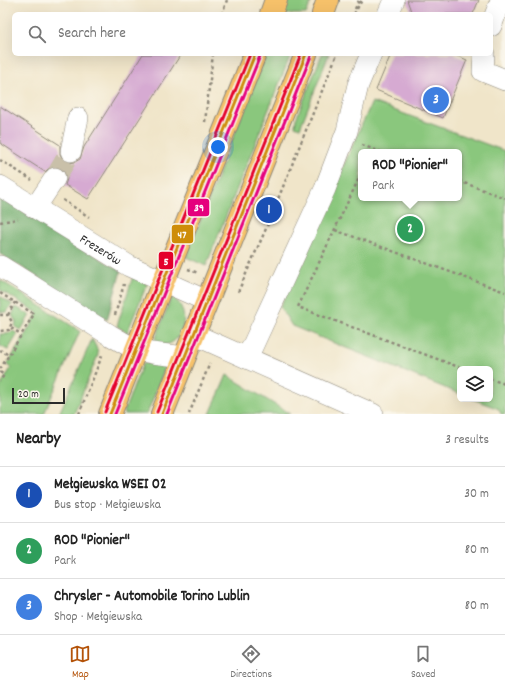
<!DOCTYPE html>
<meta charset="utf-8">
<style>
body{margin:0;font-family:Dekko,sans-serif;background:#f6f6f6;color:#222}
.controls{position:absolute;right:12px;bottom:12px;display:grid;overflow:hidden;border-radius:6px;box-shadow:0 4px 16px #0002}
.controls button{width:36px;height:36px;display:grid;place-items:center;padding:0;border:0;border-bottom:1px solid #e0e0e0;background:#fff;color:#222;font:20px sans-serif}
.scale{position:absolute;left:12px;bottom:10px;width:53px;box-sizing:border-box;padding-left:4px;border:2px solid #2b2b2b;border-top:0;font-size:11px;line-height:14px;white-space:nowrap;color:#2b2b2b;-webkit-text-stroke:3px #fbf7ec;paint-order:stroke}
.you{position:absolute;left:218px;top:147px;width:14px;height:14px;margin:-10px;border:3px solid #fff;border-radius:50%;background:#1a73e8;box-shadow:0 0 0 6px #1a73e833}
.badge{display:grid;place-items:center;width:26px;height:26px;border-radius:50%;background:#b45309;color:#fff;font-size:13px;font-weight:700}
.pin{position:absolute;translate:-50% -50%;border:2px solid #fff;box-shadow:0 1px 4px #0006}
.popup{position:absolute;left:358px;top:149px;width:104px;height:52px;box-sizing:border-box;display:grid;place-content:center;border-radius:6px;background:#fff;filter:drop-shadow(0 1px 3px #0005);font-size:13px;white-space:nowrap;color:#767676}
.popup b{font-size:15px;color:#222}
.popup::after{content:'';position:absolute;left:50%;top:100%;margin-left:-8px;border:8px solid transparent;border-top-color:#fff}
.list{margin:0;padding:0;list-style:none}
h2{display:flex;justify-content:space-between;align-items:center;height:52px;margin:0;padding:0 16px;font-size:17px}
h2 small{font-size:13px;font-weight:400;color:#767676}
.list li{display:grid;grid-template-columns:26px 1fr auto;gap:12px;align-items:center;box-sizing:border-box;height:56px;padding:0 16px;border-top:1px solid #e0e0e0}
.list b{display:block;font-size:15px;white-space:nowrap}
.list p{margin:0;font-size:13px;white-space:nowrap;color:#767676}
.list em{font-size:13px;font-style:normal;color:#767676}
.icon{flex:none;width:22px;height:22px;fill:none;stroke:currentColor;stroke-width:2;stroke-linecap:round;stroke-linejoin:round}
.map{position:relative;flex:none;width:505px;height:414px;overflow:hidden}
.search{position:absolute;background:#fff;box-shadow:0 4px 16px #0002;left:12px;right:12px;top:12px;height:44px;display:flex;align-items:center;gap:10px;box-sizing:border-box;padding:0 14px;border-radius:6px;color:#767676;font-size:15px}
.sheet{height:220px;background:#fff}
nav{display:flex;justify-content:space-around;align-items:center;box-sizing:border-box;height:56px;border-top:1px solid #e0e0e0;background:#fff;font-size:11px;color:#767676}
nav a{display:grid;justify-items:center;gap:2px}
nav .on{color:#b45309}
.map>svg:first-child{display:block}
.green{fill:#8ac77d;stroke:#5a7954;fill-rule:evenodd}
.forest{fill:#6fac6c;stroke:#4d6c4c}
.building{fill:#d6aad2}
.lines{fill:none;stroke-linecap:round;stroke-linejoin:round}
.minor-tunnel{stroke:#c9c0a9;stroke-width:21;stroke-dasharray:21 10;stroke-linecap:butt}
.minor-casing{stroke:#8e887a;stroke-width:22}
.major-casing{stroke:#8e887a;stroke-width:24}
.path{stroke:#8e887a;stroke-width:2.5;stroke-dasharray:3 3;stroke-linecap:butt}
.minor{stroke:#fff;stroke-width:21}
.major{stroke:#f6c16b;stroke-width:22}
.bus-1-casing{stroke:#fbf7ec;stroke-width:6}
.bus-2-casing{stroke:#fbf7ec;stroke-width:6}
.bus-3-casing{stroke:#fbf7ec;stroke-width:6}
.bus-1{stroke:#ce8d09;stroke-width:3}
.bus-2{stroke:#e5007d;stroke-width:3}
.bus-3{stroke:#e4002b;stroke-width:3}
.labels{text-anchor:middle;stroke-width:3;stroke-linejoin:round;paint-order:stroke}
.street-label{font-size:13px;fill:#2b2b2b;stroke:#fbf7ec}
.line-badge{stroke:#fbf7ec;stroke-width:1.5}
.badge-label{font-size:11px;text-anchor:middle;font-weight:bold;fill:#fff}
</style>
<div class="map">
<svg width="505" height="414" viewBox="0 0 505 414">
<rect width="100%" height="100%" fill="#fbf7ec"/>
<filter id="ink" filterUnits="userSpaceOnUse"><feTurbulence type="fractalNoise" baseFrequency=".025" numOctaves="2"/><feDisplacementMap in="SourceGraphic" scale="8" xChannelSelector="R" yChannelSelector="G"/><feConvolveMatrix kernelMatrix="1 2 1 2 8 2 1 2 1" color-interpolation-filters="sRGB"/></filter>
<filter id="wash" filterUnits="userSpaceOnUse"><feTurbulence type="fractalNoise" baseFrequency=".012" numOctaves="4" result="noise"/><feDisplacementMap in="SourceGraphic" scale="16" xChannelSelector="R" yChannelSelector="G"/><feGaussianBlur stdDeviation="0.9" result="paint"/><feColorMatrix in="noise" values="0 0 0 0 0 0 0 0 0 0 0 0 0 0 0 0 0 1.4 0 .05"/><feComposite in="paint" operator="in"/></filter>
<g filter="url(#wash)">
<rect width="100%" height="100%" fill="#f0e5c9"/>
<path class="green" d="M287 0H312L306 14H282Z
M266 54H291L206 266 186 257Z
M322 54H329L300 128 295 126 296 119Z
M372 102 505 151V414H501L499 409 473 399H490V369H460V394L292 326 280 307ZM361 152H459V198H361Z
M133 276 147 284 127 333 117 326Z
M0 280 80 331 44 414H0V387L11 368 7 365 38 313 0 290Z
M0 296 12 304 7 312H0Z
M171 298H174C187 308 187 331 174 341 168 346 160 345 153 345Z
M16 307 30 315 21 330 15 327 16 322 12 315Z
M13 331 18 334 8 350 0 346V334H7Z
M92 339 97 349 98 355 74 414H59Z
M143 363 166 365 147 414H123Z
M227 375 290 414H210Z"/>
<path class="forest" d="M0 197 121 271 107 320 0 254Z"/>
<g id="blocks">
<path class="building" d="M407 0H479L473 14H412Z
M143 54H181L88 199 65 185 67 179 66 173 61 168 55 166 50 167 45 172 0 143V106L60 145V154L63 160 69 163 75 162 80 159 84 147Z
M391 54H453L467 60 443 118 376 90Z"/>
</g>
</g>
<g filter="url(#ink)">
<use href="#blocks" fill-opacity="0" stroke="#8e887a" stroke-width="1"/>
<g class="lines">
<path class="minor-tunnel" d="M55 178 71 151"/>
<g class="minor-casing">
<g id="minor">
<path d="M388 14 394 0"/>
<path d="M491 26 501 0"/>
<path d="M484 54 483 71 505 80"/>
<path d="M71 151 78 118"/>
<path id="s1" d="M0 186 129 266 207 301"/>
<path d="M35 208 55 178"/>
<path d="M0 266 110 335 136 350 152 353 185 357"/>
<path d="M193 334 373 414"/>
<path d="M247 358 325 189 347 131 358 85 371 54"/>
</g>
</g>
<g class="major-casing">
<path id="major" d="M271 14 276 0
M323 14 328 0
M110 414 255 54
M162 414 306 54"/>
</g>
<path class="path" d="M355 9 359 0
M222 14 227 0
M354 14 362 0
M205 122 213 54
M362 145 381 152
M0 160 32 180
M361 174 298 307 464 369
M459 181 505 198
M63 200 89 217
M0 222 18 219
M335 230 505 292
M188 269 198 273
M238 292 265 231 337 54
M0 293 34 314 9 355 0 350
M0 315H8L12 322 9 330 0 331
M8 315 15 302
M115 315 124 284
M11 328 21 334
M0 369 9 355
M0 372 4 375 0 381
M490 379 505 384
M79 414 103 353
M189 414 210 363"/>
<use href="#minor" class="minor"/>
<use href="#major" class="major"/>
<g class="bus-1-casing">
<path id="bus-1" d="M110 414 255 54
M162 414 306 54"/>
</g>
<g class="bus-2-casing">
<path id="bus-2" d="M115 414 260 56
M167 414 311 56"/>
</g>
<g class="bus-3-casing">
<path id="bus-3" d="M105 412 250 54
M157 412 301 54"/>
</g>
<use href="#bus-1" class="bus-1"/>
<use href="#bus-2" class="bus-2"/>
<use href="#bus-3" class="bus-3"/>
</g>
</g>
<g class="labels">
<g class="street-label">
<text dy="5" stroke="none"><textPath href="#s1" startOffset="119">Frezerów</textPath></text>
</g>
</g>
<g class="line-badge">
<rect x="187" y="198" width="23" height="19" rx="4" fill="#e5007d"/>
<rect x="171" y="224" width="23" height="20" rx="4" fill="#ce8d09"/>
<rect x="158" y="251" width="16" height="19" rx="4" fill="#e4002b"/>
</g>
<g class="badge-label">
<text x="199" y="211">39</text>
<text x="182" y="238">47</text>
<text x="166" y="265">5</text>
</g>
</svg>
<div class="controls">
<button><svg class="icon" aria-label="layers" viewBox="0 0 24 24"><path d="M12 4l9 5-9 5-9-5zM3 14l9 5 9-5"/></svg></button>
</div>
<div class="scale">20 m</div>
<div class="you"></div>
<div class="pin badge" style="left:269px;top:210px;background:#1a4fb4">1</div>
<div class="pin badge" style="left:410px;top:229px;background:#2e9e5b">2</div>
<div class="popup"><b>ROD &quot;Pionier&quot;</b>Park</div>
<div class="pin badge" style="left:436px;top:100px;background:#3f7fe0">3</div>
<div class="search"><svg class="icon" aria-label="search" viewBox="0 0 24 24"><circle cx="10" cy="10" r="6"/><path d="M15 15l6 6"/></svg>Search here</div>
</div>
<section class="sheet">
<h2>Nearby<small>3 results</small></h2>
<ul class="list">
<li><span class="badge" style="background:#1a4fb4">1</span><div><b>Mełgiewska WSEI 02</b><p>Bus stop · Mełgiewska</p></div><em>30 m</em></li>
<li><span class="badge" style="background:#2e9e5b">2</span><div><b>ROD &quot;Pionier&quot;</b><p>Park</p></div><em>80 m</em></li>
<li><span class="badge" style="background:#3f7fe0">3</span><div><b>Chrysler - Automobile Torino Lublin</b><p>Shop · Mełgiewska</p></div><em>80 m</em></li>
</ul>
</section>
<nav>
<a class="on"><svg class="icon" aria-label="map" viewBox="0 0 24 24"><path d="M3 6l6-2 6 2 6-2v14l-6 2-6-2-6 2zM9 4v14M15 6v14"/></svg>Map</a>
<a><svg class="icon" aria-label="directions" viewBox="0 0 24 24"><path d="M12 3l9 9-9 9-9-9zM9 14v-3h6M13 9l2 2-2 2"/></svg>Directions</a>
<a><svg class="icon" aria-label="saved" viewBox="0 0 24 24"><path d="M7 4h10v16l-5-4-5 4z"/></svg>Saved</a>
</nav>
